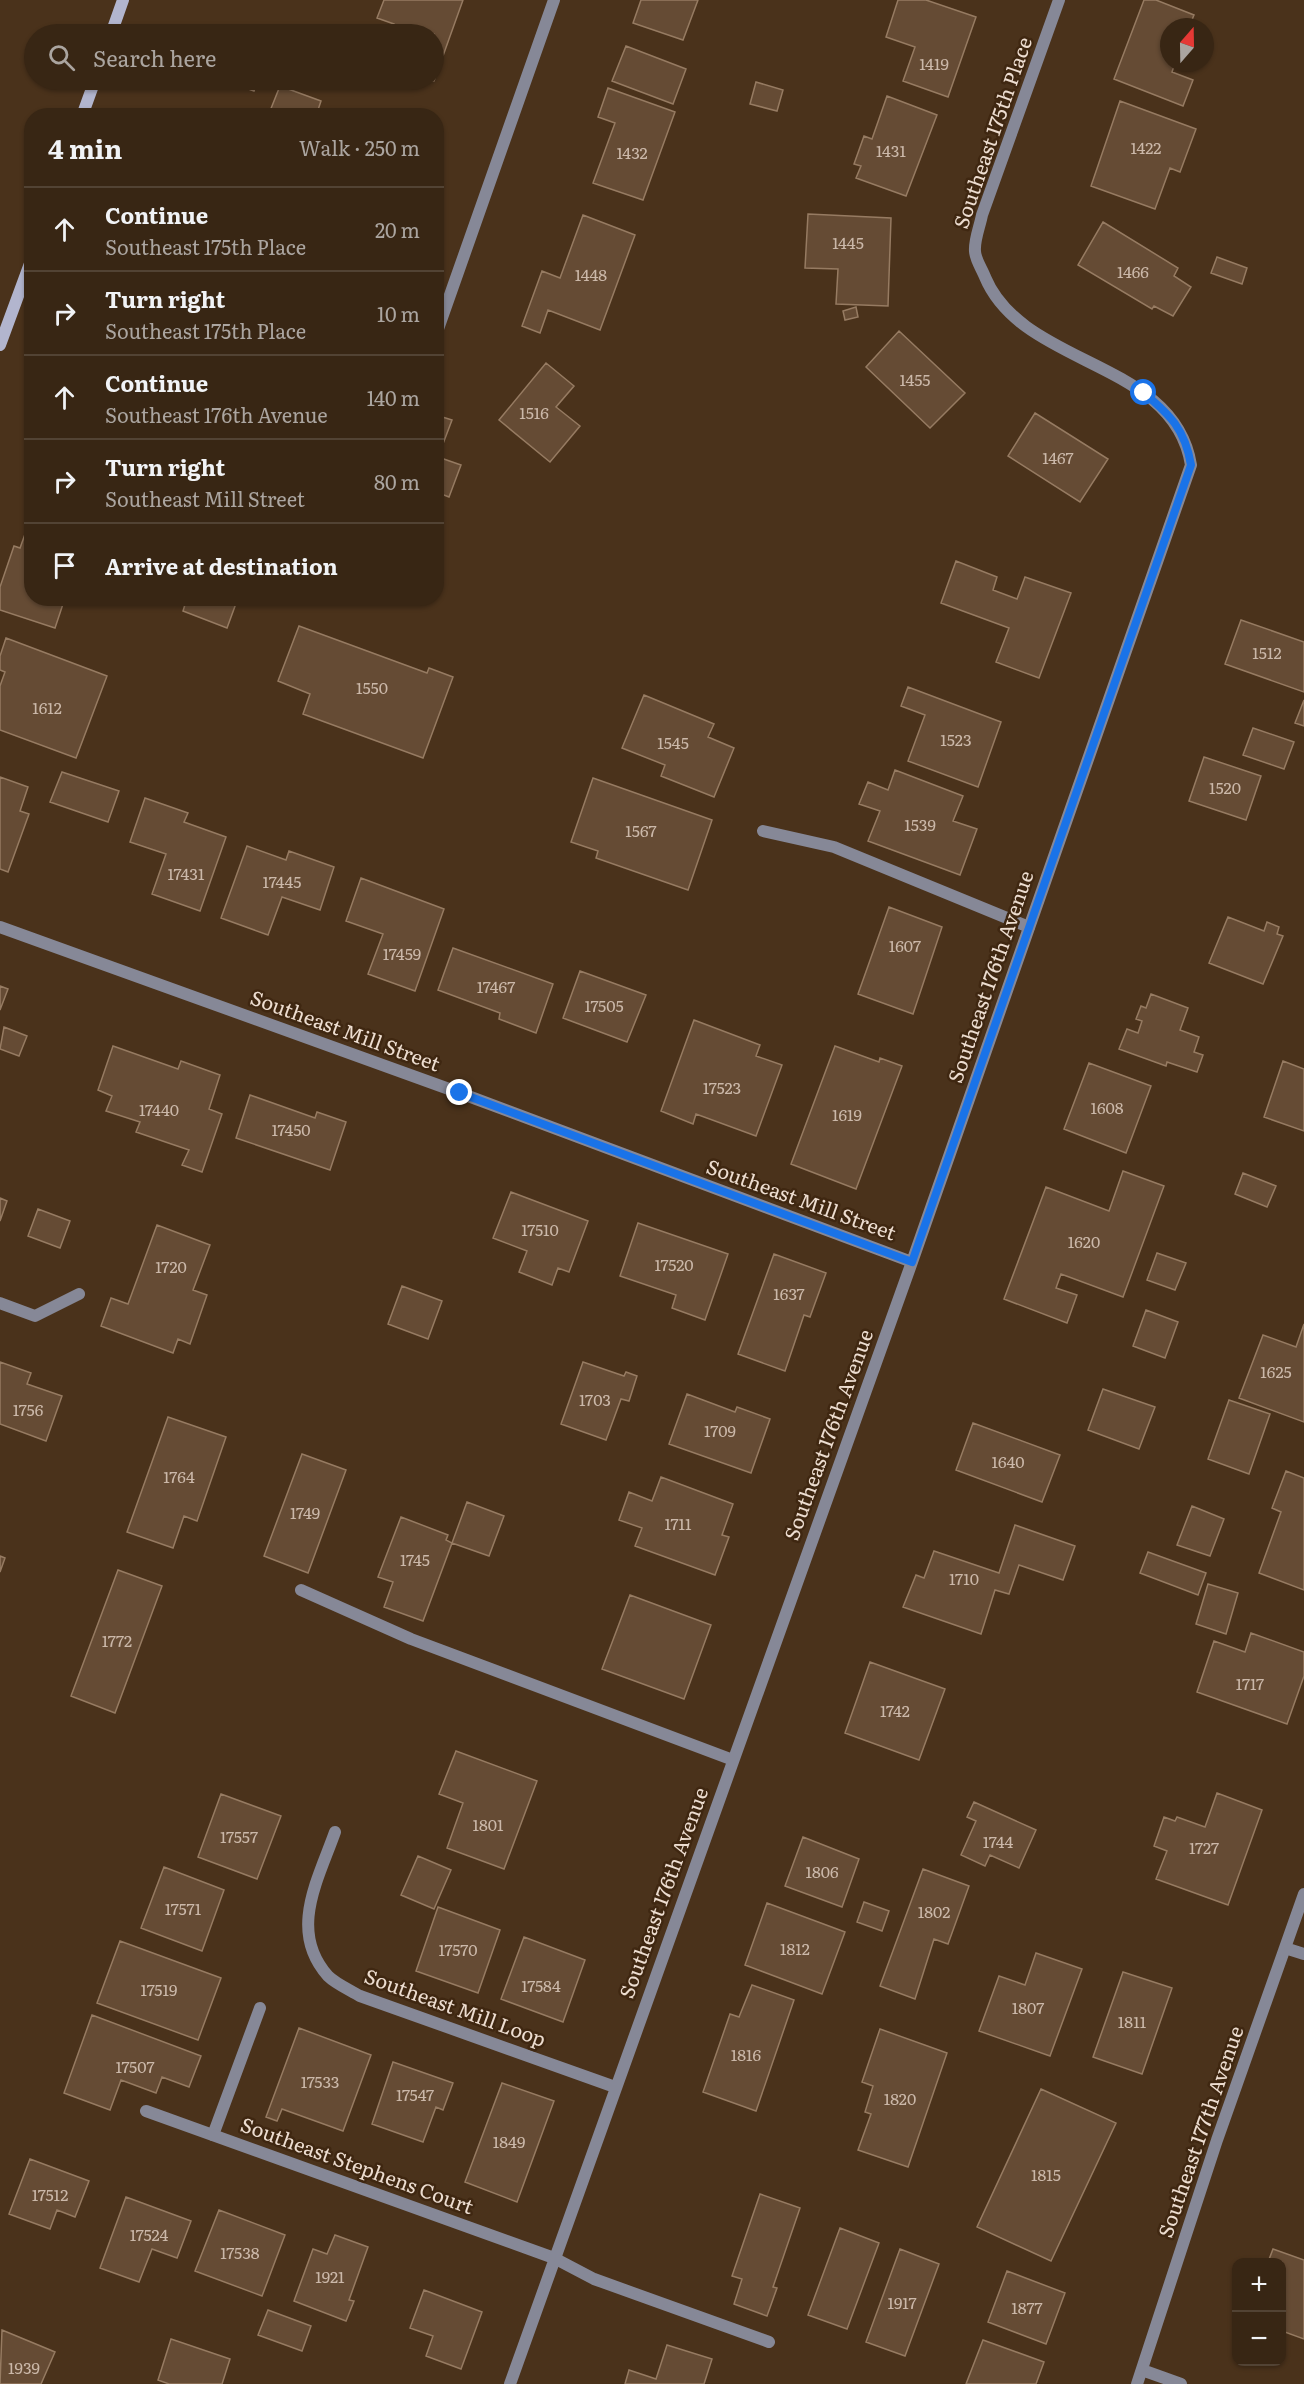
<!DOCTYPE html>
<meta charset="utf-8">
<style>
body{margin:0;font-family:Literata,serif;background:#433222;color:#f1f3f6}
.controls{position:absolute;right:18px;bottom:18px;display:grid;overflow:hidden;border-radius:12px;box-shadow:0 2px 4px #0004}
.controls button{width:54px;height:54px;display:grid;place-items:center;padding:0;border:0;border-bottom:2px solid #524334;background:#382614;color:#f1f3f6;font:30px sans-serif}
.compass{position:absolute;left:1160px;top:18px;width:54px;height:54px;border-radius:50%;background:#382614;box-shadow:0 2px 4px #0004;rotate:20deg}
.stop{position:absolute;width:18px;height:18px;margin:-14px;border:4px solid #1a73e8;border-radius:50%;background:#fff}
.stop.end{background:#1a73e8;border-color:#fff;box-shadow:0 2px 6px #0008}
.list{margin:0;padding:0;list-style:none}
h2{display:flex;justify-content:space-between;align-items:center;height:78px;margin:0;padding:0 24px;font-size:26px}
h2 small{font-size:20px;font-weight:400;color:#aba5a0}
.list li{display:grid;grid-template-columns:39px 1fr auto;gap:18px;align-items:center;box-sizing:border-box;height:84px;padding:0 24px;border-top:2px solid #524334}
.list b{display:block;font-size:22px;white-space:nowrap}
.list p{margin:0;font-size:20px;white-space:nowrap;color:#aba5a0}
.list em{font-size:20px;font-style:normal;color:#aba5a0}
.icon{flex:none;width:33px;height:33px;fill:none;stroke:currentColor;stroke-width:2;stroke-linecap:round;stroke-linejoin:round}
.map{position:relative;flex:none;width:1304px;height:2384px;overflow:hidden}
.search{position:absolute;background:#382614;box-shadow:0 2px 4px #0004;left:24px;top:24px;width:420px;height:66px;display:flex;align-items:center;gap:15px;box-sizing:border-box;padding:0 21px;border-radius:33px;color:#aba5a0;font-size:22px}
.panel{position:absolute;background:#382614;box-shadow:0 2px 4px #0004;left:24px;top:108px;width:420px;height:498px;border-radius:24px}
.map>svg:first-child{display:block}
.building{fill:#654b34;stroke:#967b62;stroke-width:1.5}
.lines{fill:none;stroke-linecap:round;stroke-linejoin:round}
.lane{stroke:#868897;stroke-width:12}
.street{stroke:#868897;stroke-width:12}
.secondary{stroke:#b2b5ce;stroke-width:12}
.route{stroke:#1a73e8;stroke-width:8}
.labels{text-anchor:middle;stroke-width:5;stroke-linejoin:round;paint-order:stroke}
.number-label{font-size:16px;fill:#cbb8a9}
.street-label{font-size:20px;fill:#edddd0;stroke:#3f2711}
</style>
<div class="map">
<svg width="1304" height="2384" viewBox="0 0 1304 2384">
<rect width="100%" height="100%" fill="#4a321b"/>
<path class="building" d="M384 0H463L434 81 429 80H434V34H390L394 24 377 18Z
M641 0H698L683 40 633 23Z
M898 0H926L976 17 948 97 903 81 915 47 886 37Z
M1144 0H1156L1194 15 1189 27H1169V63H1175L1172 72 1193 80 1183 106 1114 79Z
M236 29 251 34H234Z
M626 46 686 69 673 104 612 81Z
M223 80H258L254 91Z
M756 82 783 90 777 111 750 104Z
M280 86 321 101 316 116H268Z
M608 88 675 112 643 200 593 183 615 123 598 117Z
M887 96 937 115 906 196 856 178 861 166 854 164 864 136 872 139Z
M1120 101 1196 129 1180 172 1170 168 1155 209 1091 186Z
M808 214 891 218 888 306 836 304 838 269 805 268Z
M583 215 635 235 600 330 548 310 540 333 522 326 542 271 560 278Z
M1103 222 1178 268 1174 276 1191 287 1173 316 1154 306 1152 309 1078 265Z
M1217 257 1247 268 1242 284 1211 273Z
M856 307 858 317 845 320 843 311Z
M899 331 965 393 930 428 866 367Z
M546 363 574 386 556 407 580 426 550 462 499 420Z
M1035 413 1108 459 1080 502 1008 456Z
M436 415 452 420 438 457 461 465 449 497 436 492Z
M32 515V598H65L55 628 0 610V587L14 546 20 548Z
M956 561 997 577 993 590 1017 599 1025 577 1071 593 1039 678 996 662 1009 628 941 603Z
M65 598H82L80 603Z
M187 598H238L227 628 183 611Z
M1241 620 1304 642V692L1225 664Z
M299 626 427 673 429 668 453 677 423 758 303 714 310 694 278 681Z
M6 638 107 676 76 758 0 730V686L5 672 0 670V656Z
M908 687 1001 722 978 787 908 761 925 715 901 706Z
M644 695 714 724 708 737 734 748 714 797 661 776 665 765 622 748Z
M1304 700V726L1295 723Z
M1253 728 1294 742 1284 769 1243 755Z
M1204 757 1261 776 1246 820 1189 801Z
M895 770 963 796 953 821 977 829 960 875 868 841 880 811 859 804 868 782 888 790Z
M62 772 119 791 108 822 50 802Z
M0 777 28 787 20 811 29 814 8 872 0 869Z
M593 778 712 820 688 890 596 858 598 851 571 842Z
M145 798 188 813 184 822 226 837 200 911 152 894 166 854 130 842Z
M247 846 286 860 289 851 334 867 320 910 282 897 268 935 221 918Z
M361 878 444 909 415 991 368 974 383 934 346 921Z
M889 907 942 927 913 1014 858 994Z
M1228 917 1264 931 1267 922 1279 927 1277 934 1283 936 1263 984 1209 963Z
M453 948 553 984 536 1033 499 1019 500 1013 438 990Z
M580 971 646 995 627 1042 563 1018Z
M0 986 8 989 0 1010Z
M1151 994 1188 1008 1180 1030 1199 1037 1194 1052 1203 1055 1197 1072 1167 1062 1166 1066 1119 1049 1127 1029 1138 1033 1142 1021 1136 1019 1141 1006 1146 1008Z
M694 1020 760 1045 756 1056 782 1065 756 1136 696 1114 693 1124 661 1111Z
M4 1027 27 1036 19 1056 0 1049Z
M113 1046 178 1069 181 1061 220 1075 209 1109 222 1114 202 1172 182 1165 189 1150 136 1132 140 1122 106 1111 112 1096 98 1090Z
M835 1046 879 1062 880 1058 902 1066 856 1189 791 1164Z
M1283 1061 1304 1069V1131L1264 1117Z
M1089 1063 1151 1086 1126 1153 1064 1129Z
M250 1095 315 1118 317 1112 346 1122 330 1170 236 1138Z
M1123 1171 1164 1186 1123 1297 1061 1274 1056 1288 1077 1295 1067 1323 1004 1299 1046 1187 1109 1211Z
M1243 1173 1276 1186 1267 1207 1235 1194Z
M511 1192 588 1221 569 1272 558 1268 552 1285 519 1272 527 1251 493 1238Z
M0 1198 7 1201 0 1221Z
M38 1209 70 1221 60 1248 28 1236Z
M638 1223 728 1254 705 1320 672 1308 676 1295 620 1276Z
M157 1225 210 1245 193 1290 207 1295 190 1344 178 1339 173 1353 101 1326 111 1298 128 1304Z
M1157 1253 1186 1263 1175 1290 1147 1280Z
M774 1254 826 1273 810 1317 804 1315 785 1371 738 1354Z
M402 1286 442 1301 428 1339 388 1324Z
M1146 1310 1178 1322 1165 1358 1133 1346Z
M1304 1324V1422L1239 1398 1263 1335 1296 1347Z
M0 1362 31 1373 27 1384 62 1396 46 1441 0 1424Z
M583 1362 624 1376 626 1372 637 1376 629 1401 621 1399 606 1440 561 1424Z
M1103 1389 1155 1407 1139 1449 1088 1430Z
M687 1394 735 1412 737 1407 770 1419 751 1473 669 1444Z
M1229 1400 1270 1414 1249 1474 1208 1459Z
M168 1417 226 1437 197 1521 184 1516 173 1548 127 1532Z
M973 1423 1060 1455 1042 1502 956 1470Z
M302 1454 346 1470 308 1573 264 1556Z
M1286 1471 1304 1478V1590L1259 1573 1281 1512 1272 1508Z
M661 1477 733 1504 722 1535 729 1537 715 1575 635 1546 642 1528 619 1520 629 1492 652 1501Z
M467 1502 504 1516 489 1556 452 1543Z
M1192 1506 1224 1519 1210 1556 1177 1545Z
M401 1517 448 1535 446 1540 452 1543 423 1621 384 1607 393 1582 378 1577Z
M1015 1525 1075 1546 1063 1580 1019 1565 1009 1594 995 1590 981 1634 903 1607 916 1575 924 1578 934 1551 999 1573Z
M1148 1552 1206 1573 1198 1595 1140 1573Z
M0 1556 5 1558 0 1572Z
M118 1570 162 1586 115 1713 71 1696Z
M1208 1584 1238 1593 1226 1634 1196 1624Z
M630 1595 711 1625 684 1699 602 1669Z
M1251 1633 1304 1652V1676L1287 1724 1197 1692 1214 1641 1245 1652Z
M870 1662 945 1689 919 1760 845 1733Z
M456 1751 537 1781 504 1869 447 1848 463 1803 439 1794Z
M1217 1793 1262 1810 1228 1905 1156 1879 1167 1851 1154 1846 1164 1817 1175 1821 1177 1817 1205 1827Z
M221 1794 281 1816 257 1879 198 1857Z
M974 1802 1036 1830 1019 1868 990 1855 985 1866 961 1855 976 1821 967 1817Z
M803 1837 859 1859 842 1907 785 1886Z
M418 1856 451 1870 434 1909 401 1895Z
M164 1867 224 1890 202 1951 141 1928Z
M923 1869 969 1886 948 1944 934 1939 915 1999 880 1986Z
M864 1902 889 1911 882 1931 857 1922Z
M767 1903 845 1932 822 1994 745 1965Z
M438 1907 500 1930 478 1993 416 1971Z
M524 1937 585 1960 563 2022 501 1999Z
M120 1941 221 1978 198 2040 97 2003Z
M1036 1953 1082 1969 1050 2056 979 2031 999 1976 1025 1985Z
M1123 1972 1172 1988 1142 2074 1093 2057Z
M752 1985 794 2000 756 2111 703 2092 730 2014 739 2017Z
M92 2015 201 2056 189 2087 162 2077 156 2093 121 2080 110 2110 64 2093Z
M299 2028 371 2055 343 2131 282 2109 277 2121 266 2117Z
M880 2029 947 2053 908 2167 858 2150 871 2114 865 2112 873 2086 862 2082Z
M393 2062 453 2083 443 2110 436 2107 423 2142 372 2124Z
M502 2083 554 2101 517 2202 465 2182Z
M1041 2089 1116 2123 1051 2261 977 2227Z
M30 2159 89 2181 75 2217 57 2210 50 2229 9 2214Z
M760 2194 800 2208 773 2287 777 2288 767 2316 734 2304 742 2279 732 2276Z
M126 2197 191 2221 177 2258 152 2249 139 2282 100 2268Z
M219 2210 285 2235 262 2296 195 2271Z
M840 2228 879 2243 847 2329 808 2315Z
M335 2235 368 2247 349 2300 354 2301 346 2321 294 2301 313 2249 327 2254Z
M900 2249 939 2264 905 2356 866 2342Z
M1273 2249 1304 2260V2339L1282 2331V2262H1268Z
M1007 2271 1065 2293 1046 2344 988 2322Z
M424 2290 482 2312 461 2369 426 2356 433 2336 410 2328Z
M268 2310 311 2326 302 2351 258 2335Z
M2 2330 55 2352 41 2384H0Z
M171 2339 230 2359 222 2384H169L158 2380Z
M983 2340 1044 2362 1036 2384H966Z
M667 2345 712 2359 704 2384H625L629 2370 656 2379Z"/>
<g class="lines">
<path class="lane" d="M763 831 834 847 1029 927
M0 1303 35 1316 79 1294
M301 1590 411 1639 733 1760
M213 2135 260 2008
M554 2258 594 2279 769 2342"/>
<path class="street" d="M438 329 554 0
M0 927 460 1093 912 1262
M335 1832C318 1880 288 1931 328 1976 336 1984 350 1990 360 1996L615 2087
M1285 1948 1304 1954
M146 2111 554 2258
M1142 2370 1181 2384
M510 2384 912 1262 1191 465C1174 359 1023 368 985 277 982 269 975 259 975 251 974 240 980 226 982 215L1059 0
M1137 2384 1217 2140 1304 1894"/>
<path class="secondary" d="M111 34 123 0
M82 116 95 80
M0 345 32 258"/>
</g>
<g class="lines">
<path class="route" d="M460 1093 912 1262 1191 465C1185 429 1170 415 1144 393"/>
</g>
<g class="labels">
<g class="number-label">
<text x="934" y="70">1419</text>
<text x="1146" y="154">1422</text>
<text x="891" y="157">1431</text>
<text x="632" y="159">1432</text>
<text x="848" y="249">1445</text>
<text x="1133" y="278">1466</text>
<text x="591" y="281">1448</text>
<text x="915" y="386">1455</text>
<text x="534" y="419">1516</text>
<text x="1058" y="464">1467</text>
<text x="1267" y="659">1512</text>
<text x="372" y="694">1550</text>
<text x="47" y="714">1612</text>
<text x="956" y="746">1523</text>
<text x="673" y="749">1545</text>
<text x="1225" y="794">1520</text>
<text x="920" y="831">1539</text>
<text x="641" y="837">1567</text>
<text x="186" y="880">17431</text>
<text x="282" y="888">17445</text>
<text x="905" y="952">1607</text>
<text x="402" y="960">17459</text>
<text x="496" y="993">17467</text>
<text x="604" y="1012">17505</text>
<text x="722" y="1094">17523</text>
<text x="1107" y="1114">1608</text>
<text x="159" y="1116">17440</text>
<text x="847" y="1121">1619</text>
<text x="291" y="1136">17450</text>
<text x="540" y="1236">17510</text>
<text x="1084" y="1248">1620</text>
<text x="674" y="1271">17520</text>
<text x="171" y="1273">1720</text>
<text x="789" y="1300">1637</text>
<text x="1276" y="1378">1625</text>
<text x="595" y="1406">1703</text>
<text x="28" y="1416">1756</text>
<text x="720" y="1437">1709</text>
<text x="1008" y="1468">1640</text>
<text x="179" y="1483">1764</text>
<text x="305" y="1519">1749</text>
<text x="678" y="1530">1711</text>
<text x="415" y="1566">1745</text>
<text x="964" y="1585">1710</text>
<text x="117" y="1647">1772</text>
<text x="1250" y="1690">1717</text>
<text x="895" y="1717">1742</text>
<text x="488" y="1831">1801</text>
<text x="239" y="1843">17557</text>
<text x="998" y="1848">1744</text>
<text x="1204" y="1854">1727</text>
<text x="822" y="1878">1806</text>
<text x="183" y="1915">17571</text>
<text x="934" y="1918">1802</text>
<text x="795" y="1955">1812</text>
<text x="458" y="1956">17570</text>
<text x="541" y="1992">17584</text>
<text x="159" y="1996">17519</text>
<text x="1028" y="2014">1807</text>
<text x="1132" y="2028">1811</text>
<text x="746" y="2061">1816</text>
<text x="135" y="2073">17507</text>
<text x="320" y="2088">17533</text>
<text x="415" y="2101">17547</text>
<text x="900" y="2105">1820</text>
<text x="509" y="2148">1849</text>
<text x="1046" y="2181">1815</text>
<text x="50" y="2201">17512</text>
<text x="149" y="2241">17524</text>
<text x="240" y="2259">17538</text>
<text x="330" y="2283">1921</text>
<text x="902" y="2309">1917</text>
<text x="1027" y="2314">1877</text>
<text x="24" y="2374">1939</text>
</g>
<g class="street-label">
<text transform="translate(993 133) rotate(-71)" y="7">Southeast 175th Place</text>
<text transform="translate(991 977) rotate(-71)" y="7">Southeast 176th Avenue</text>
<text transform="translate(345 1031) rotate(20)" y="7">Southeast Mill Street</text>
<text transform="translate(801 1200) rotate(20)" y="7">Southeast Mill Street</text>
<text transform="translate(829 1435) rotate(-70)" y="7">Southeast 176th Avenue</text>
<text transform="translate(664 1893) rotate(-70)" y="7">Southeast 176th Avenue</text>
<text transform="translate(455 2008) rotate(20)" y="7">Southeast Mill Loop</text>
<text transform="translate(1201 2132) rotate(-71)" y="7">Southeast 177th Avenue</text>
<text transform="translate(357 2166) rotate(20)" y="7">Southeast Stephens Court</text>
</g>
</g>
</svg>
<div class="controls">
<button>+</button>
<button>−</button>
</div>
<svg class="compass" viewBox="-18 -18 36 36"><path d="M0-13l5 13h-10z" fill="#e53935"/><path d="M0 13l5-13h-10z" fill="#aba5a0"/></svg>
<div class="stop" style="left:1144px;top:393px"></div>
<div class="stop end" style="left:460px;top:1093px"></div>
<div class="search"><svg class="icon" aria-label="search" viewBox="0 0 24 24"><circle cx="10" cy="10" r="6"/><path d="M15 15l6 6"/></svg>Search here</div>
<section class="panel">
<h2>4 min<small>Walk · 250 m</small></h2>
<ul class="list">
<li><svg class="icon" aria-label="ahead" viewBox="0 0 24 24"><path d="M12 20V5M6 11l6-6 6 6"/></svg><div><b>Continue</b><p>Southeast 175th Place</p></div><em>20 m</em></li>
<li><svg class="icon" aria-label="right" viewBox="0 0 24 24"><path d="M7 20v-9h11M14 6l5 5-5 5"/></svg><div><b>Turn right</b><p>Southeast 175th Place</p></div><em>10 m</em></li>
<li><svg class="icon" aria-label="ahead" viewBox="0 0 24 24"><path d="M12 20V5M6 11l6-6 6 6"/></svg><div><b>Continue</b><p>Southeast 176th Avenue</p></div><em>140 m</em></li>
<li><svg class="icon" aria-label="right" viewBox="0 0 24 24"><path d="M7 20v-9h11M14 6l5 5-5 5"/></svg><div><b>Turn right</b><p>Southeast Mill Street</p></div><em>80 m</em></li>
<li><svg class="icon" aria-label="arrive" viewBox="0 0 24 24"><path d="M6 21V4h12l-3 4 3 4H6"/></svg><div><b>Arrive at destination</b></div></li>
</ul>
</section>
</div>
